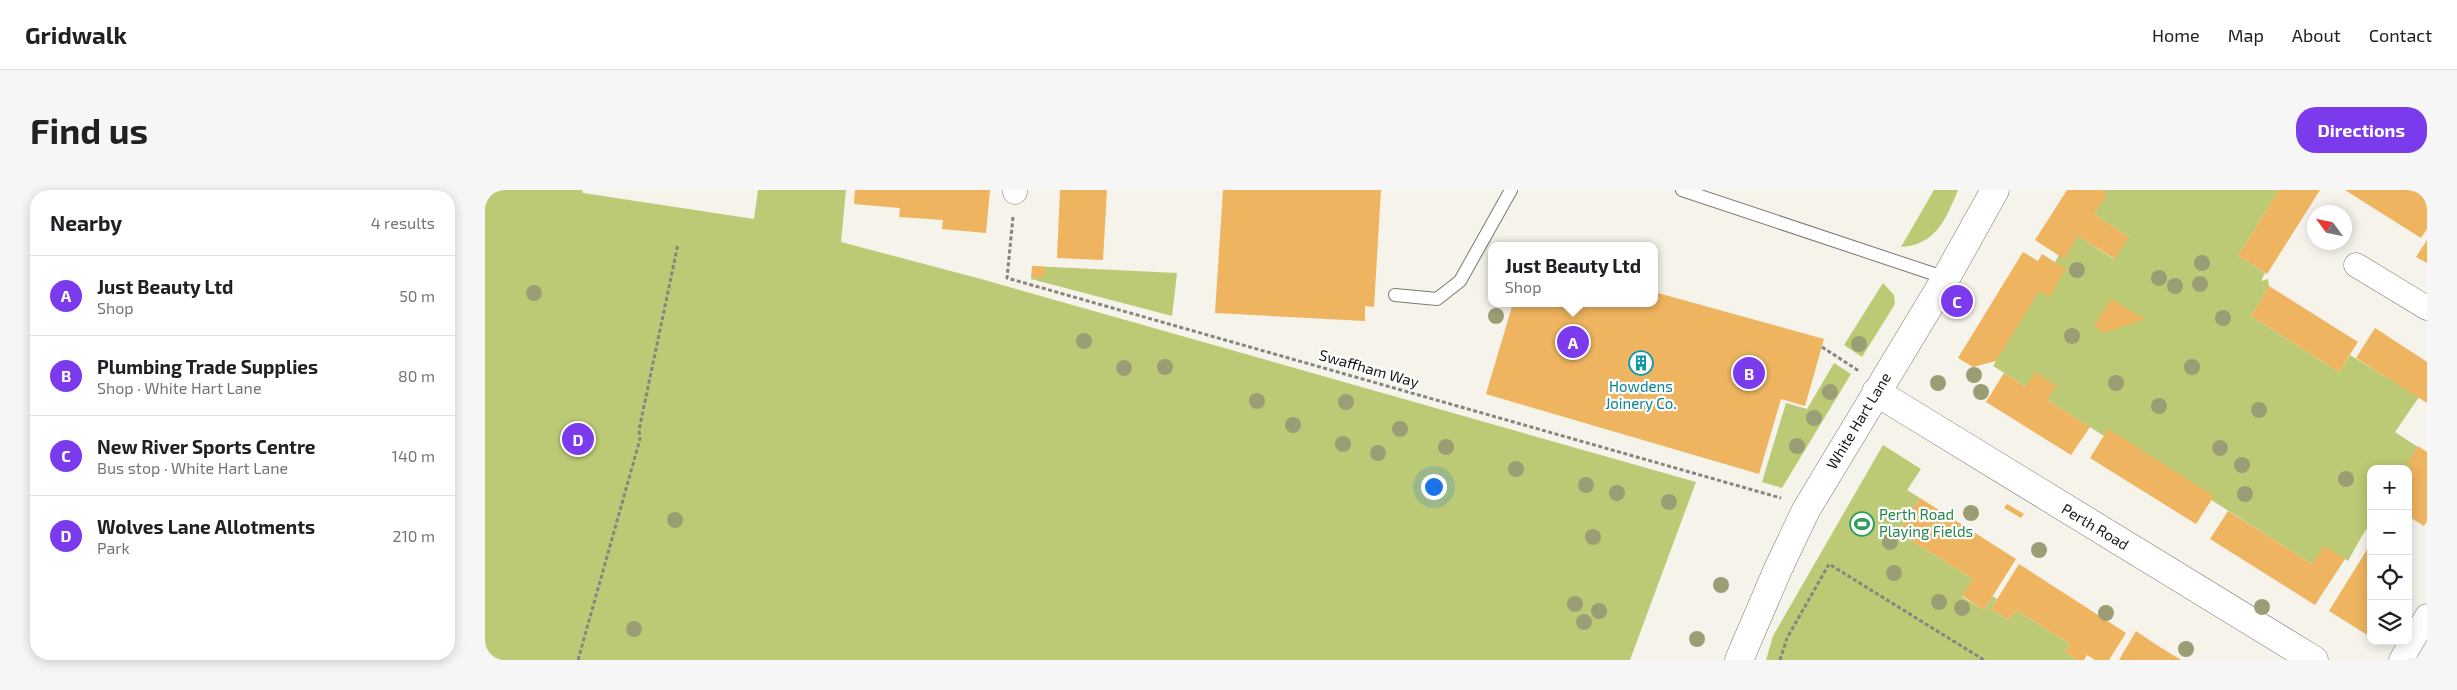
<!DOCTYPE html>
<meta charset="utf-8">
<style>
body{margin:0;font-family:"Exo 2",sans-serif;background:#f6f6f6;color:#202124}
.controls{position:absolute;right:15px;bottom:15px;display:grid;overflow:hidden;border-radius:10px;box-shadow:0 2px 12px #0003}
.controls button{width:45px;height:45px;display:grid;place-items:center;padding:0;border:0;border-bottom:1px solid #e0e0e0;background:#fff;color:#202124;font:25px sans-serif}
.compass{position:absolute;left:1822px;top:15px;width:45px;height:45px;border-radius:50%;background:#fff;box-shadow:0 2px 12px #0003;rotate:303deg}
.you{position:absolute;left:948px;top:296px;width:18px;height:18px;margin:-12px;border:4px solid #fff;border-radius:50%;background:#1a73e8;box-shadow:0 0 0 8px #1a73e833}
.badge{display:grid;place-items:center;width:32px;height:32px;border-radius:50%;background:#7c3aed;color:#fff;font-size:16px;font-weight:700}
.pin{position:absolute;translate:-50% -50%;border:2px solid #fff;box-shadow:0 1px 5px #0006}
.popup{position:absolute;left:1003px;top:52px;width:170px;height:65px;box-sizing:border-box;display:grid;place-content:center;border-radius:10px;background:#fff;filter:drop-shadow(0 1px 4px #0005);font-size:16px;white-space:nowrap;color:#757577}
.popup b{font-size:19px;color:#202124}
.popup::after{content:'';position:absolute;left:50%;top:100%;margin-left:-10px;border:10px solid transparent;border-top-color:#fff}
.list{margin:0;padding:0;list-style:none}
h2{display:flex;justify-content:space-between;align-items:center;height:65px;margin:0;padding:0 20px;font-size:21px}
h2 small{font-size:16px;font-weight:400;color:#757577}
.list li{display:grid;grid-template-columns:32px 1fr auto;gap:15px;align-items:center;box-sizing:border-box;height:80px;padding:0 20px;border-top:1px solid #e0e0e0}
.list b{display:block;font-size:19px;white-space:nowrap}
.list p{margin:0;font-size:16px;white-space:nowrap;color:#757577}
.list em{font-size:16px;font-style:normal;color:#757577}
.icon{flex:none;width:28px;height:28px;fill:none;stroke:currentColor;stroke-width:2;stroke-linecap:round;stroke-linejoin:round}
.map{position:relative;flex:none;width:1942px;height:470px;overflow:hidden;border-radius:20px}
header{display:flex;align-items:center;gap:30px;box-sizing:border-box;height:70px;padding:0 25px;background:#fff;border-bottom:1px solid #e0e0e0}
header strong{font-size:24px}
nav{display:flex;gap:28px;margin-inline-start:auto;font-size:18px}
.intro{display:flex;align-items:center;justify-content:space-between;box-sizing:border-box;height:120px;padding:0 30px}
h1{margin:0;font-size:35px}
.button{padding:12px 22px;border-radius:20px;background:#7c3aed;color:#fff;font-size:18px;font-weight:700}
main{display:flex;gap:30px;padding:0 30px}
aside{flex:1;background:#fff;border-radius:20px;box-shadow:0 2px 12px #0003}
.map>svg:first-child{display:block}
.green{fill:#bcca75}
.building{fill:#eeb45f}
.lines{fill:none;stroke-linecap:round;stroke-linejoin:round}
.lane-casing{stroke:#7c7972;stroke-width:14}
.street-casing{stroke:#7c7972;stroke-width:25}
.secondary-casing{stroke:#7c7972;stroke-width:29}
.path{stroke:#86857f;stroke-width:3;stroke-dasharray:4 2.5;stroke-linecap:butt}
.lane{stroke:#fff;stroke-width:12}
.street{stroke:#fff;stroke-width:24}
.secondary{stroke:#fff;stroke-width:28}
.tree{fill:#9b9e74}
.labels{text-anchor:middle;stroke-width:4.5;stroke-linejoin:round;paint-order:stroke}
.street-label{font-size:15px;fill:#191815;stroke:#fff}
.culture-label{font-size:15px;fill:#0d838f;stroke:#fff}
.leisure-label{font-size:15px;fill:#27864d;stroke:#fff;text-anchor:start}
</style>
<header>
<strong>Gridwalk</strong>
<nav><a>Home</a><a>Map</a><a>About</a><a>Contact</a></nav>
</header>
<div class="intro"><h1>Find us</h1><a class="button">Directions</a></div>
<main>
<aside>
<h2>Nearby<small>4 results</small></h2>
<ul class="list">
<li><span class="badge">A</span><div><b>Just Beauty Ltd</b><p>Shop</p></div><em>50 m</em></li>
<li><span class="badge">B</span><div><b>Plumbing Trade Supplies</b><p>Shop · White Hart Lane</p></div><em>80 m</em></li>
<li><span class="badge">C</span><div><b>New River Sports Centre</b><p>Bus stop · White Hart Lane</p></div><em>140 m</em></li>
<li><span class="badge">D</span><div><b>Wolves Lane Allotments</b><p>Park</p></div><em>210 m</em></li>
</ul>
</aside>
<div class="map">
<svg width="1942" height="470" viewBox="0 0 1942 470">
<rect width="100%" height="100%" fill="#f5f3ea"/>
<path class="green" d="M0 0H97L98 3 269 29 273 0H361L356 52 496 89 1211 292 1145 470H0Z
M1449 0H1473C1461 29 1451 55 1416 57Z
M1616 0H1794L1753 66 1780 83 1776 91 1783 89 1784 96 1766 126 1854 182 1865 165 1934 207 1910 242 1942 263 1923 288V279H1886V330L1863 371 1860 369 1827 374 1621 243 1619 246 1508 176 1574 65 1593 46 1629 69 1644 47 1609 24 1621 4Z
M547 76 692 83 687 126 546 89Z
M1398 93 1409 105 1410 114 1377 167 1359 155Z
M1349 173 1366 184 1297 298 1277 292 1301 213 1322 219Z
M1398 255 1436 279 1422 300 1435 308 1413 342 1488 389 1477 407 1499 420 1508 406 1512 409 1506 419 1524 430 1531 420 1585 454 1580 462 1592 470H1281L1288 446Z"/>
<path class="building" d="M370 0H505L501 43 457 39 458 30 414 27 415 18 369 14Z
M575 0H622L618 70 572 68Z
M738 0H896L889 117 880 116V131L730 123Z
M1582 0H1616L1622 4 1609 24 1644 47 1630 69 1593 46 1579 69 1550 50Z
M1794 0H1835L1782 84 1753 66Z
M1860 0H1942V39L1936 48Z
M1942 50V73L1931 67Z
M1538 62 1553 71 1557 64 1581 79 1564 107 1554 101 1511 171 1488 177 1473 168Z
M547 76 560 77 559 87H547Z
M1784 96 1873 152 1854 182 1766 126Z
M1482 100 1486 103 1475 120 1471 117Z
M1169 102 1339 149 1320 216 1296 209 1274 284 1001 204 1028 113H1169Z
M1626 109 1660 129 1619 143 1609 136Z
M1890 138 1942 172V213L1871 168Z
M1550 182 1571 196 1562 210 1605 237 1586 265 1501 212 1519 183 1541 197Z
M1623 239 1729 306 1711 334 1605 268Z
M1933 256 1942 262V331L1939 336 1923 326V281L1926 277 1922 274Z
M1435 308 1531 369 1499 420 1477 406 1488 389 1413 342Z
M1522 314 1539 324 1536 328 1519 318Z
M1743 321 1827 374 1839 356 1860 369 1830 415 1725 349Z
M1886 330V343L1880 339Z
M1886 353V442L1884 446 1844 421Z
M1534 374 1641 443 1624 470H1610L1602 465 1599 470H1592L1580 462 1585 454 1531 420 1524 430 1506 419Z
M1651 441 1670 454 1696 470H1634Z"/>
<g class="lines">
<g class="lane-casing">
<path id="lane" d="M1197 0 1461 88
M910 105 952 109 975 91 1026 0"/>
</g>
<g class="street-casing">
<path id="street" d="M530 2V0
M1871 75 1942 118
M1916 470 1942 426"/>
</g>
<g class="secondary-casing">
<path id="secondary" d="M1391 202 1829 470
M1254 470 1293 379 1321 320 1461 88 1510 0"/>
</g>
<path class="path" d="M528 27 522 88 1296 308
M1337 157 1374 181
M93 470 155 249 154 240 193 54
M1295 470 1302 448 1344 374 1499 470"/>
<use href="#lane" class="lane"/>
<use href="#street" class="street"/>
<use href="#secondary" class="secondary"/>
</g>
<g class="tree">
<circle cx="1717" cy="73" r="8"/>
<circle cx="1592" cy="80" r="8"/>
<circle cx="1674" cy="88" r="8"/>
<circle cx="1715" cy="94" r="8"/>
<circle cx="1690" cy="96" r="8"/>
<circle cx="49" cy="103" r="8"/>
<circle cx="1011" cy="126" r="8"/>
<circle cx="1738" cy="128" r="8"/>
<circle cx="1587" cy="146" r="8"/>
<circle cx="599" cy="151" r="8"/>
<circle cx="1374" cy="154" r="8"/>
<circle cx="680" cy="177" r="8"/>
<circle cx="1707" cy="177" r="8"/>
<circle cx="639" cy="178" r="8"/>
<circle cx="1489" cy="185" r="8"/>
<circle cx="1453" cy="193" r="8"/>
<circle cx="1631" cy="193" r="8"/>
<circle cx="1345" cy="202" r="8"/>
<circle cx="1496" cy="202" r="8"/>
<circle cx="772" cy="211" r="8"/>
<circle cx="861" cy="212" r="8"/>
<circle cx="1674" cy="216" r="8"/>
<circle cx="1774" cy="220" r="8"/>
<circle cx="1329" cy="228" r="8"/>
<circle cx="808" cy="235" r="8"/>
<circle cx="915" cy="239" r="8"/>
<circle cx="858" cy="254" r="8"/>
<circle cx="1312" cy="256" r="8"/>
<circle cx="961" cy="257" r="8"/>
<circle cx="1735" cy="258" r="8"/>
<circle cx="893" cy="263" r="8"/>
<circle cx="1757" cy="275" r="8"/>
<circle cx="1031" cy="279" r="8"/>
<circle cx="1861" cy="289" r="8"/>
<circle cx="1101" cy="295" r="8"/>
<circle cx="1132" cy="303" r="8"/>
<circle cx="1760" cy="304" r="8"/>
<circle cx="1184" cy="312" r="8"/>
<circle cx="1486" cy="323" r="8"/>
<circle cx="190" cy="330" r="8"/>
<circle cx="1108" cy="347" r="8"/>
<circle cx="1405" cy="352" r="8"/>
<circle cx="1554" cy="360" r="8"/>
<circle cx="1409" cy="383" r="8"/>
<circle cx="1236" cy="395" r="8"/>
<circle cx="1454" cy="412" r="8"/>
<circle cx="1090" cy="414" r="8"/>
<circle cx="1777" cy="417" r="8"/>
<circle cx="1477" cy="418" r="8"/>
<circle cx="1114" cy="421" r="8"/>
<circle cx="1621" cy="423" r="8"/>
<circle cx="1099" cy="432" r="8"/>
<circle cx="149" cy="439" r="8"/>
<circle cx="1212" cy="449" r="8"/>
<circle cx="1701" cy="459" r="8"/>
</g>
<defs>
<g id="building-ring" transform="scale(1.25)"><circle r="9.5" fill="#fff" stroke="#0f9aa8" stroke-width="1.5"/><path d="M-4-6H4V6H1V3H-1V6H-4ZM-2.5-4.3h1.7v1.8h-1.7ZM.8-4.3h1.7v1.8H.8ZM-2.5-1h1.7V.8h-1.7ZM.8-1h1.7V.8H.8Z" fill="#0f9aa8"/></g>
<g id="stadium-ring" transform="scale(1.25)"><circle r="9.5" fill="#fff" stroke="#2e9e5b" stroke-width="1.5"/><path d="M0-5a6.5 5 0 1 0 0 10a6.5 5 0 1 0 0-10ZM-3.5-1.8h7v3.6h-7Z" fill="#2e9e5b"/></g>
</defs>
<g fill-rule="evenodd">
<use href="#building-ring" x="1156" y="173"/>
<use href="#stadium-ring" x="1377" y="334"/>
</g>
<g class="labels">
<g class="street-label">
<text transform="translate(884 179) rotate(16)" y="5">Swaffham Way</text>
<text transform="translate(1374 231) rotate(-59)" y="5">White Hart Lane</text>
<text transform="translate(1610 337) rotate(31)" y="5">Perth Road</text>
</g>
<g class="culture-label">
<text x="1156" y="202">Howdens<tspan x="1156" dy="17">Joinery Co.</tspan></text>
</g>
<g class="leisure-label">
<text x="1394" y="330">Perth Road<tspan x="1394" dy="17">Playing Fields</tspan></text>
</g>
</g>
</svg>
<div class="controls">
<button>+</button>
<button>−</button>
<button><svg class="icon" aria-label="locate" viewBox="0 0 24 24"><circle cx="12" cy="12" r="6"/><path d="M12 2v4M12 18v4M2 12h4M18 12h4"/></svg></button>
<button><svg class="icon" aria-label="layers" viewBox="0 0 24 24"><path d="M12 4l9 5-9 5-9-5zM3 14l9 5 9-5"/></svg></button>
</div>
<svg class="compass" viewBox="-18 -18 36 36"><path d="M0-13l5 13h-10z" fill="#e53935"/><path d="M0 13l5-13h-10z" fill="#757577"/></svg>
<div class="you"></div>
<div class="pin badge" style="left:1088px;top:152px">A</div>
<div class="popup"><b>Just Beauty Ltd</b>Shop</div>
<div class="pin badge" style="left:1264px;top:183px">B</div>
<div class="pin badge" style="left:1472px;top:111px">C</div>
<div class="pin badge" style="left:93px;top:249px">D</div>
</div>
</main>
